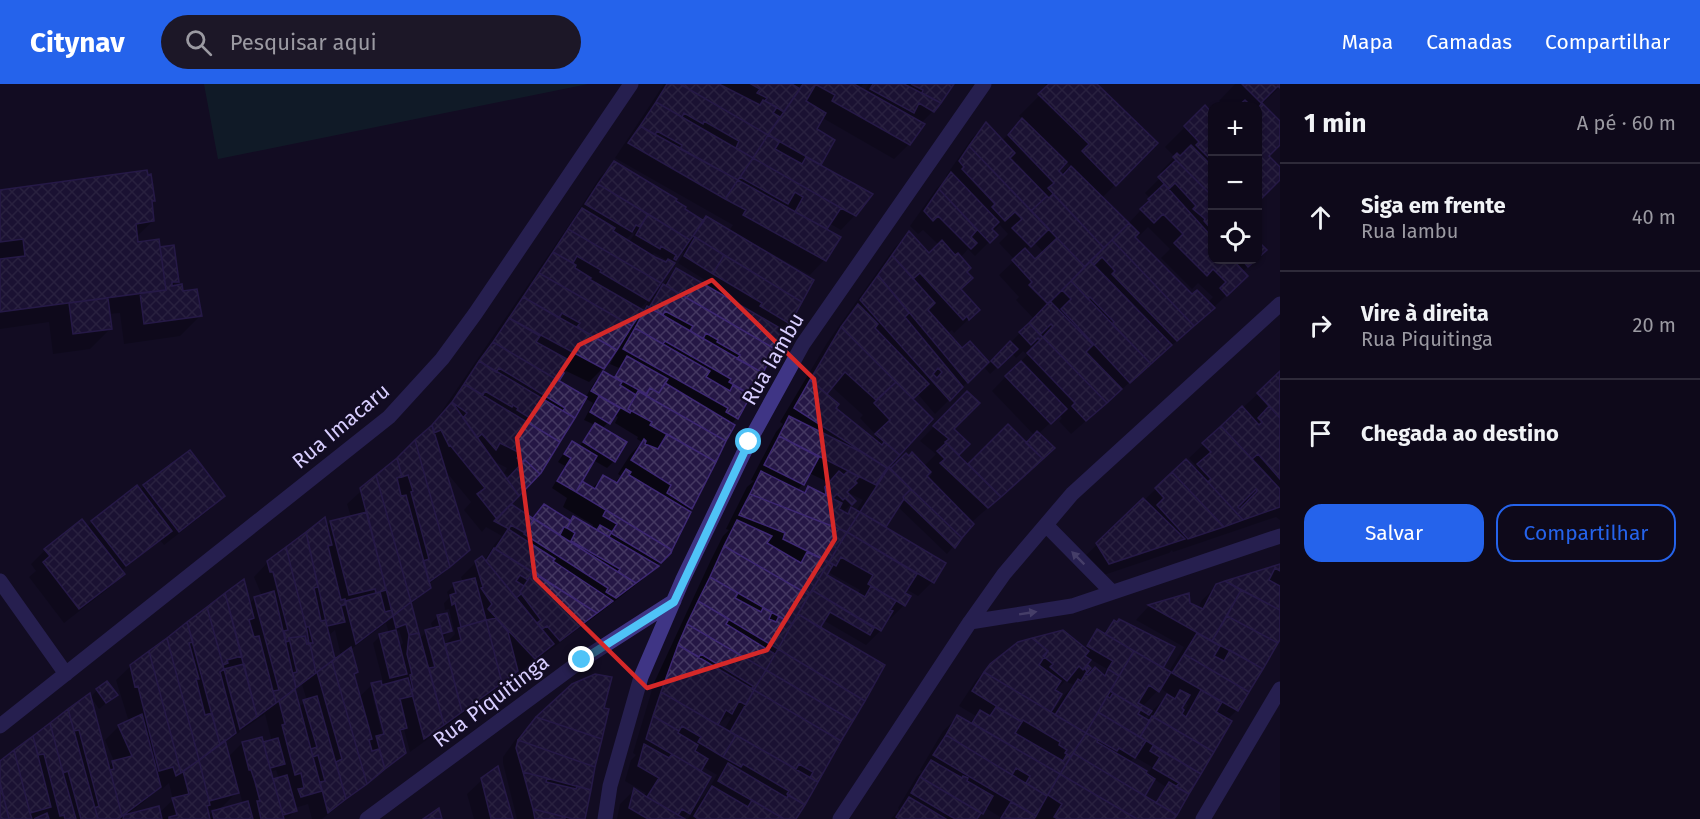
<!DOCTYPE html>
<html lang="pt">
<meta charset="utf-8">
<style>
body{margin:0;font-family:"Fira Sans",sans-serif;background:#1c1727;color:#f1f3f6}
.controls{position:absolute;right:18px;top:18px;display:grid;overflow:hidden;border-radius:12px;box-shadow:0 2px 4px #0004}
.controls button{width:54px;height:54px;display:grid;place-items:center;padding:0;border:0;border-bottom:2px solid #2e2a39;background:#0e091a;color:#f1f3f6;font:30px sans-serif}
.stop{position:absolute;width:18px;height:18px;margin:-14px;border:4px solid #4fc3f7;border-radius:50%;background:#fff}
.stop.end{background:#4fc3f7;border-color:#fff;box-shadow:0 2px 6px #0008}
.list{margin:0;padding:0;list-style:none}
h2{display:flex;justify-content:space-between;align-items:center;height:78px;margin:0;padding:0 24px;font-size:26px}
h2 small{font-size:20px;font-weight:400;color:#9b9aa2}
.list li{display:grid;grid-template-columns:39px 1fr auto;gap:18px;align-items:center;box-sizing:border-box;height:108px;padding:0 24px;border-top:2px solid #2e2a39}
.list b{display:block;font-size:22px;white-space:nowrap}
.list p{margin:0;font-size:20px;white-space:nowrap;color:#9b9aa2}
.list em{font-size:20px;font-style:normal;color:#9b9aa2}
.actions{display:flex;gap:12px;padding:18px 24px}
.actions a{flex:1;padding:14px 0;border:2px solid #2563eb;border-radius:18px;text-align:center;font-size:21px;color:#2563eb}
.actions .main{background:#2563eb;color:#fff}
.icon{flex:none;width:33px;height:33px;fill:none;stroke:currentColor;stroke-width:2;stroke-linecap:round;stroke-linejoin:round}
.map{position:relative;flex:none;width:1280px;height:735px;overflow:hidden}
header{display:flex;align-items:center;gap:36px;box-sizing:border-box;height:84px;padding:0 30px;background:#2563eb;color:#fff}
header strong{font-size:28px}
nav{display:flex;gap:33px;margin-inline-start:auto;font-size:21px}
.search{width:420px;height:54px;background:#1c1727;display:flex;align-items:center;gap:15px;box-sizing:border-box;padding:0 21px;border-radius:33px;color:#9b9aa2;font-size:22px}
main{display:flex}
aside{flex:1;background:#0e091a}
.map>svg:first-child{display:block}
.park{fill:#0f2c2d}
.shadow{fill:#0007;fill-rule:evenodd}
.building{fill:url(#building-cross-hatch);stroke:#3d2872;stroke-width:1.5;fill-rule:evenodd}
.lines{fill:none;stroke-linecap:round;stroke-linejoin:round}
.minor{stroke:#3f3585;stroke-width:15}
.oneway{fill:#847abc}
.route{stroke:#4fc3f7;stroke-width:8}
.marked{fill:none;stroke:#d62828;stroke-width:4.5;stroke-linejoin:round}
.labels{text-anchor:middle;stroke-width:4.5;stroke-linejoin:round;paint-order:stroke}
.street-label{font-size:21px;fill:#d8ceff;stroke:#120c23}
</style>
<header>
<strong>Citynav</strong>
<div class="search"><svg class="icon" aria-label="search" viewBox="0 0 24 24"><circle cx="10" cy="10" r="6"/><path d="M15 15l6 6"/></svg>Pesquisar aqui</div>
<nav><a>Mapa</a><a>Camadas</a><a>Compartilhar</a></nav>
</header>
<main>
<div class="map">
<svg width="1280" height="735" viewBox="0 0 1280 735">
<defs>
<pattern id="building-cross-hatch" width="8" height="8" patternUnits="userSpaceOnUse" patternTransform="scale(1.5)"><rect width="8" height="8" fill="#251745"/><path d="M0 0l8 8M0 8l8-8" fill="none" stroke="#443861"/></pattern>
</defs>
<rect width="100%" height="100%" fill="#120c23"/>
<path class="park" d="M204 0H588L218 75Z"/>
<path class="shadow" d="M664 0H863L860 5 864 7 869 0H952L933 27 921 39 923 41 909 60 894 75 821 33 814 45 833 56 819 81 870 111 855 131 841 146 829 139 825 146 839 154 824 176 810 191 751 158 750 160 812 197 788 239 781 247 783 248 737 334 731 340 670 468 642 496 597 531 519 589 517 586 486 613 410 668 404 645 399 650 404 669 389 683 322 735H312L308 720 295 724 296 726 289 733 283 735H0V679L89 612 108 684 114 677 105 656 119 642 129 638 116 596 131 582 243 498 249 520 255 514 262 512 254 493 268 478 324 435 326 443 331 438 351 433 347 420 431 343 573 135 600 93 614 79 674 118 683 126 703 138 729 147 733 141 615 74ZM637 145 629 159 625 156ZM681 167 684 169 678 179 705 196 702 201 677 186 651 214 650 213ZM654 169 668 177 666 179 651 172ZM648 216 643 228 639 226ZM615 266 617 267 610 280 619 284 613 295 603 289 596 296 585 314 593 319 584 336 595 341 579 363 573 359 566 366 558 378 565 382 552 404 567 414 563 423 593 441 591 444 538 429 533 435 496 433 540 388 585 314 557 298 560 284 589 298 603 284ZM614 331 618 333 615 339 638 353 637 355 642 358 630 371 618 390 621 392 614 399 604 393 591 405 580 398 593 376 607 384 614 377 602 345ZM490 375 507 384 504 389 511 393 506 397ZM443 384 471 418 464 426 482 448 486 443 502 452 494 461 484 477 476 478 461 493 463 498 454 501 447 508 449 514 444 519 445 526 449 525 455 550 444 561 442 554 450 547 438 532 431 539 433 546 426 548 419 555 410 521 429 503 428 501 454 480 468 466ZM386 539 389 549 380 552 373 559 383 598 372 601 359 613 353 591 356 588 350 566ZM335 546 341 572 334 578 328 552ZM399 546 403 559 399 563 395 548ZM431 573H434L438 590H435ZM225 594H228L242 646 265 630 271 654 269 658 262 660 242 659 228 673 224 659 240 648ZM302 600 307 617 298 623 293 606ZM373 613H376L387 657 384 658ZM276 686 279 695 273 698 270 688ZM169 699 173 716 159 729 124 733 145 717 161 701 162 705ZM239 706 243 720 219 726ZM216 724 208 732 207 727Z
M1045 0H1095L1156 59 1102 114 1128 140 1151 115 1145 109 1163 91 1160 88 1175 73 1165 63 1205 23 1212 31V176H1255L1242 188 1232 206 1198 238 1071 350 1059 337 1062 334 1059 331 1038 350 1027 389 973 437 964 428 962 430 961 453 947 470 897 422 883 444 932 498 918 512 906 505 903 510 904 521 890 535 887 534 880 547 866 561 823 536 818 544 883 581 795 735H688L693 724 682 735H617L620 720 634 706 644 712 646 709 625 697 631 676 636 671 633 669 654 599 710 478 723 452 729 446 726 445 747 403 754 397 751 396 776 348 783 340 780 338 827 259 895 163 909 149 928 171 939 161 923 146 918 150 910 142 937 104 947 94 946 92 972 54 986 40 1002 57 1023 35 1019 32 1048 3ZM1066 78 1070 81 1061 90 1057 87ZM1000 141 1008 150 999 159 1015 176 999 191 1019 213 1016 216 1034 235 985 284 990 290 1012 269 1016 274 1023 267 1027 271 992 307 1035 352 1026 360 1008 342 968 382 957 371 968 360 952 345 967 309 920 357 936 370 924 382 890 387 887 383 931 335 911 315 917 309 935 330 987 278 962 266 947 250 952 246 954 249 978 226 959 205 965 189 960 174 968 165 975 172 996 151 992 148ZM1148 143 1170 165 1161 174 1192 205 1198 199 1213 213 1207 219 1192 212 1133 153 1136 149 1139 152ZM1034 158 1044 169 1035 177 1025 167ZM831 302 863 331 860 334 876 351 872 355 834 324 825 310ZM930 387 932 390 927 395 925 392ZM809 389 830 399 820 410 808 404 803 410 796 407 803 400ZM845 407 863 416 856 427 851 425 847 429 837 426 839 421 844 427 854 417ZM828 488 860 506 858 510 825 492ZM728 632 731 634 724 646 717 642ZM702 682 717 691 705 711 693 723 699 687Z
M1235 0H1280V3L1262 20 1267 72 1280 95 1258 117 1259 24 1257 21 1224 22 1219 17Z
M0 107 150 119 153 137 136 153 137 159 159 164 177 197 171 204 200 232 180 252 124 260 120 229 108 230 110 245 90 265 53 270 49 238 0 245Z
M1280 289V436L1276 433 1173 468 1172 466 1169 469 1095 494 1083 474 1156 405 1194 386 1197 383 1189 374ZM1241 418 1244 422 1240 427 1236 423Z
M144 402 223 412 209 426 164 461 160 456 121 487 123 490 109 504 64 539 29 493 36 487 31 480 45 466 87 443 136 403 139 407Z
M1280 482V553L1237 626 1227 636 1230 638 1173 735H999L1000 733 984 723 976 735H891L899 725 898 724 917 692 922 687 920 686 943 647 958 633 969 639 976 632 959 622 976 596 991 581 1084 565 1097 547 1102 550 1114 538 1161 584 1168 589 1184 563 1136 536 1149 522 1188 511V520L1198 525 1202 516 1217 502ZM1090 575 1107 585 1103 592 1087 593 1084 590 1089 584 1086 581ZM1065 597 1074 601 1064 611 1054 626 1052 625 1055 607ZM1160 604 1169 610 1153 626 1146 636 1143 635 1150 628 1136 620 1138 617 1144 621ZM1184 618 1188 621 1184 628 1180 625ZM1135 673 1152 683 1147 692 1129 678ZM1154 695 1166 703 1154 720 1143 713Z
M97 606 116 611 99 625 91 613Z
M602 625 583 735H517L503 679V673L516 655 531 640Z
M482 696 512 735H474L467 710Z"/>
<path class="building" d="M667 0H680L768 51 753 74 736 64 739 57 704 37 703 40 684 29 682 33 656 18Z
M680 0H719L760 21 763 16 777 23 773 29 780 33 768 51Z
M751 0H792L800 5 784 28 765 17 767 14 757 9 760 5Z
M803 0H816L806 17 826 29 817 45 835 56 821 81 768 51Z
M815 0H854L925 40 910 61 832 17 835 11Z
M873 0H904L941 19 934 28 919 19 914 29 870 5Z
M911 0H954L941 19 922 9 923 6Z
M1049 0H1097L1158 59 1116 102 1082 67 1089 60 1038 10Z
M1242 0H1280V4L1278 2 1261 19Z
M1245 16 1251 22H1238Z
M656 18 753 74 738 96 680 65 682 61 657 47 655 51 640 42Z
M1262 19 1280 37V61L1269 72 1280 83V96L1258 118V24Z
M1205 21 1212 29V77L1196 61 1199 58 1184 42Z
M1022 34 1067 78 1059 87 1063 91 1071 82 1129 139 1104 164 1048 104 1054 99 1008 51Z
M986 38 1015 69 1010 74 1047 112 1031 127 969 62Z
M640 42 738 96 725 115 628 59Z
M768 51 780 57 775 65 802 80 806 73 873 110 856 132 841 124 753 74Z
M1191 61 1212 82V112L1173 73 1177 69 1180 72Z
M969 62 1049 145 1031 163 1012 144 1022 135 1015 128 1005 137 992 123 995 120 962 85 964 83 959 77Z
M753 74 841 124 827 145 795 128 803 113 795 108 788 120 740 93Z
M1176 76 1212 112V146L1204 137 1205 135 1193 125 1196 122 1175 99 1169 105 1158 93Z
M614 77 677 115 676 117 686 123 685 125 704 137 690 156 598 100Z
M147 86 148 91 151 90 155 117H152L154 137 136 140 138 158 159 155 166 206 0 228V175L25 172 23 155 0 158V106Z
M951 88 999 138 992 145 998 151 990 159 939 105Z
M738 96 841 153 826 177 743 131 746 126 725 115Z
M598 100 648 130 640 143 636 141 632 148 585 120Z
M1164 100 1212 153V176H1233L1248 192 1227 212 1220 204 1226 198 1213 185 1207 192 1174 159 1183 150 1163 130 1154 139 1140 125 1150 116 1148 115Z
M939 105 977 146 971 153 977 159 971 165 938 132 933 137 924 127Z
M1053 110 1104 164 1085 183 1031 127 1047 112 1049 114Z
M582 124 615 144 613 147 655 173 666 178 668 175 675 179 661 199 568 145Z
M648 130 690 156 676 176 674 175 676 171 661 162 660 165 636 151Z
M706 132 814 196 802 218 693 152Z
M1129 139 1139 149 1135 153 1192 210 1197 206 1215 224 1194 242 1112 156Z
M568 145 661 199 649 217 600 188 601 186 577 172 573 179 553 168Z
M909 147 929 169 942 156 955 171 958 169 971 184 967 188 973 194 961 205 980 226 969 236 967 232 963 236 920 189 913 195 892 171Z
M695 153 724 171 713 190 684 172Z
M1057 154 1085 183 1048 220 1029 201 1032 198 1012 176 1025 164 1035 175Z
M1112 156 1194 242 1177 257 1112 190 1115 187 1102 173 1094 181 1090 177Z
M1258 157 1267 166 1258 174Z
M174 161 179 198H172V202L182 200 183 207 197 205 202 232 144 240 140 209 166 206 160 163Z
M553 168 576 181 575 184 591 194 589 195 643 226 632 242 539 189Z
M724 171 802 218 790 240 760 222 762 219 713 190Z
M892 171 935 219 928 226 962 264 970 257 989 278 968 299 878 191Z
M1242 176H1256L1248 183Z
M1090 177 1172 261 1151 280 1112 240 1114 238 1090 213 1088 215 1071 197Z
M676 184 785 247 775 265 666 202Z
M539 189 632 242 617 266 577 243 580 239 562 229 559 234 523 213Z
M878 191 909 229 905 233 963 303 950 317 860 216ZM938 284 942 288 937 294 933 290Z
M1071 197 1151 280 1130 299 1061 225 1071 215 1062 206Z
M663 200 775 265 763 289 737 275 740 271 717 258 718 256 706 249 703 255 690 247 693 242 665 227 663 231 649 224Z
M523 213 617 266 604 285 509 234Z
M108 214 112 245 73 250 69 219Z
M1050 217 1093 261 1086 268 1122 305 1107 319 1043 253 1053 242 1051 240 1040 251 1029 239Z
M858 220 878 240 875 244 929 300 913 315 841 243Z
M647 222 763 289 751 311 729 298 731 295 665 257 663 260 635 244Z
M509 234 540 252 536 258 567 275 560 287 564 289 559 297 493 258Z
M1029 239 1107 319 1086 337 1072 322 1075 319 1027 269 1040 256 1038 254 1031 261 1019 248Z
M841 243 896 298 876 316 845 288 827 310 810 296Z
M635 244 710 287 706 293 730 307 733 301 751 311 738 335 726 328 728 324 623 265Z
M1010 257 1018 265 998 284 991 277Z
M493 258 587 313 575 334 563 327 565 324 499 284 496 288 479 277Z
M627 272 668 295 659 309 650 304 646 310 615 293Z
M479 277 575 334 560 358 527 338 530 334 517 326 518 324 513 321 512 323 485 307 483 311 464 300Z
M1021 277 1067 325 1051 340 1005 292Z
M603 287 622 298 620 301 636 311 628 325 631 327 630 329 591 307Z
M1280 287V333H1279L1257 309Z
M810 296 839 320 836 324 882 361 884 358 900 371 889 383 887 384 794 324Z
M896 298 933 335 900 371 875 350 890 336 874 319Z
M665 299 735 341 726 357 646 312 650 304 659 309Z
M464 300 560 358 541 389 540 390 525 376 523 378 517 374 520 369 500 359 496 366 482 350 477 354 463 334 467 329 452 318Z
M638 307 726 357 716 378 650 341 652 338 628 325Z
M967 307 980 319 954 345 970 360 959 371 945 358 949 355 933 342Z
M599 312 620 324 610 340 590 328Z
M452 318 519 412 497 435 477 410 485 404 450 361 449 362 441 346 434 349 432 341Z
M1242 322 1259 341 1262 338 1258 334 1269 322 1280 334V395L1258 370 1252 375 1221 342Z
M789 332 863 369 887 384 876 401 779 352Z
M595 339 627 358 615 378 583 358Z
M1008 340 1043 375 1001 413 968 380Z
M432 341 470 466 450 483 415 356Z
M1221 342 1280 405V423L1243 436 1208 398 1211 395 1197 380 1211 368 1202 359ZM1256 405 1257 407 1240 425 1238 423Z
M1037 347 1055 364 1043 375 1026 359Z
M667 350 716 378 692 425 667 409 671 401 631 376 644 355 646 357 645 360 658 365Z
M779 352 819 373 804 401 764 381Z
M415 356 450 483 429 498 423 477 429 475 411 408 413 407 408 391 402 393 397 374Z
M572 357 597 372 576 408 557 397 571 374 564 370Z
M946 359 1001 413 988 424 940 379 945 375 937 367Z
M190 366 225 412 179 448 143 401Z
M912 368 931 388 927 392 974 440 962 454 890 385 906 369 909 372Z
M397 374 402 393 397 394 401 412 406 411 431 504 411 518 376 391Z
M1186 375 1208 398 1243 436 1224 443 1172 388Z
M525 376 540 390 519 412 507 395Z
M889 383 911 405 903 413 904 415 886 443 860 428Z
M626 385 631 388 629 391 691 428 672 466 576 408 582 397 595 405 603 391 617 399Z
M761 387 805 409 808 402 842 419 839 425 848 430 851 423 860 428 847 448 750 410Z
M839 387 844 391 848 387 859 393 855 397 857 399 847 408 856 417 852 421 845 414 843 416 837 410 832 415 826 411 825 403Z
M1172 388 1224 443 1188 455 1157 421 1164 414 1155 404Z
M376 391 411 518 393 532 360 404Z
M137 401 172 447 126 482 91 437Z
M911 405 962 454 955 464 904 415 903 413Z
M750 410 847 448 829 478 783 455 785 449 739 431Z
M1143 414 1185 455 1109 480 1096 459Z
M511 420 534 435 525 449 511 441 509 445 494 437Z
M544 420 571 437 567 444 564 443 560 451 533 434Z
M606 426 672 466 671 469 661 479 611 449 609 453 597 446 600 441 612 448 617 440 603 432Z
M367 428 386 506 376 509 375 505 349 511 330 437Z
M860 428 946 479 934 499 847 448Z
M573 432 597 446 659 482 636 499 618 488 620 485 571 457 575 449 567 444Z
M325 433 332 461 328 462 341 516 345 515 346 520 341 522 345 538 327 542 306 448Z
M82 435 125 490 79 525 43 478 50 472 44 465Z
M534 435 618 488 636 499 616 514 606 508 608 504 524 450Z
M737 436 772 452 767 459 801 479 807 468 829 478 809 511 724 462Z
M508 445 555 475 553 477 613 517 597 529 495 465Z
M306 448 318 503 314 504 321 537 326 536 327 542 335 575 316 589 310 559H313L309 543H306L286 463Z
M847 448 917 490 905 509 911 512 905 522 868 500 873 491 841 473 836 482 829 478Z
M724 462 809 511 792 540 710 493Z
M286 463 307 547 309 559 307 560 305 552 289 554V557L286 558 284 547 288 546 273 488H270L267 477Z
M494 464 533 488 528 496 520 491 516 497 524 502 520 508 521 510 516 514 486 477Z
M482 472 554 560 535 575 488 525 492 520 481 504 483 503 475 477Z
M829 478 833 481 827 491 865 513 871 502 896 517 890 526 893 527 881 547 812 506Z
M1280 480V487L1275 484 1269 496 1280 502V526L1225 497Z
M533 488 597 529 560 557 547 542 542 545 537 539 541 536 520 508Z
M710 493 738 509 735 514 761 528 763 524 772 528 769 535 776 538 779 532 792 540 778 565 698 517Z
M475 494 486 536 461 543 455 519 452 521 450 511 456 509 453 499Z
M244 495 254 534 249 536 254 553 259 552 276 619 257 633 225 509Z
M1225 497 1241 506 1212 557 1148 521 1189 509 1190 519 1203 525 1216 500Z
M812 506 874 544 870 551 830 528 820 544 798 530Z
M1241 506 1280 526V556L1278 559 1227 532Z
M274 507 296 604 276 619 273 607 279 606 254 513Z
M380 508 385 528 392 526 393 532 356 560 345 517Z
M225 509 242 572 227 576 228 579 223 581 207 523Z
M698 517 729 535 726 540 775 570 766 586 687 540Z
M411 518 419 549 409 551 406 540 396 544 393 532Z
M207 523 224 585 220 588 236 649 220 661 187 538Z
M447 529 452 547 442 550 437 531Z
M798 530 885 581 865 617 778 565Z
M1227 532 1278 559 1263 585 1212 557Z
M496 534 508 548 518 587 502 599 486 536Z
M1119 535 1175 563 1163 584 1105 550 1114 536 1117 538Z
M486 536 502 599 462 628 445 560 461 556 458 544Z
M187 538 193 558 189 559 199 595H196L205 631 212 629 220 661 199 676 167 554Z
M687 540 766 586 754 606 752 604 753 602 701 570 699 573 678 561Z
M440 542 462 628 444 641 429 584 435 583 425 546Z
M1097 545 1134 567 1119 592 1108 585 1113 577 1087 562Z
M396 546 407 590 390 594 379 550Z
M1063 546 1089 567 1085 572 1091 576 1083 586 1079 582 1067 597 1050 583 1053 580 1043 572 1048 567 1032 554Z
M419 549 444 641 424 655 411 606 413 605 410 591 412 590 407 570 409 551Z
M1197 549 1220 562 1214 572 1224 577 1230 566 1263 585 1249 608 1184 570Z
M305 552 307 560 310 559 316 589 296 604 293 589 297 588 289 554Z
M167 554 199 676 181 689 149 567Z
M1032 554 1048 567 1039 581 1061 597 1055 606 1062 610 1051 628 984 588 990 580 1018 558Z
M678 561 754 606 746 621 739 617 732 630 726 626 718 641 661 608Z
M351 563 358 588 354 590 372 655 369 656 372 667 379 665 385 685 367 700 332 577Z
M778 565 865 617 853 637 766 586Z
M149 567 181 689 176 692 173 683 159 687 138 602 135 603 130 581Z
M1134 567 1171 588 1159 608 1149 601 1138 619 1152 627 1149 631 1110 607Z
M1184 570 1249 608 1238 627 1172 589Z
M332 577 367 700 346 715 336 678 342 675 317 588Z
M244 580 257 633 240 645 224 585Z
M1088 581 1091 584 1086 590 1088 591 1095 583 1105 592 1108 585 1119 592 1086 649 1055 631 1078 595 1081 597 1087 587 1085 585Z
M766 586 853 637 841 657 754 606Z
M984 588 1086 649 1071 673 1065 669 1067 666 1059 661 1060 658 1023 636 1022 638 972 607Z
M595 590 612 593 604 624 609 625 602 655 536 633 572 600Z
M408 594 413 612 400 615 407 644 400 646 406 669 385 685 376 652 384 650 371 599 381 597 382 601Z
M107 597 118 611 106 619 96 605Z
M295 605 322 707 301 713 298 705 304 704 301 689 295 691 282 641 285 640 279 617Z
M754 606 841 657 818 698 810 694 813 688 799 680 796 685 730 648Z
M1180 606 1190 611 1182 624 1184 626 1182 630 1186 633 1201 606 1222 618 1216 628 1232 637 1214 668 1153 633 1167 610 1175 615Z
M661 608 736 651 723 673 698 658 701 653 682 642 679 647 653 632Z
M90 609 122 732 119 735H98L95 724 99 722 79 646 74 647 68 625Z
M1113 609 1141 625 1138 630 1150 637 1140 653 1098 628 1107 612 1110 614Z
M317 612 346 715 328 729 320 698 325 697 318 671 313 673 311 665 317 663 303 616Z
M996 623 1022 638 1015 649 1063 677 1067 670 1071 673 1060 690 972 639 980 626 990 632Z
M68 625 98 735H81L68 687 63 689 50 639Z
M1098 628 1146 657 1135 674 1119 664 1117 667 1086 649Z
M142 630 161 703 122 732 110 686 114 685 112 677 132 672 118 641Z
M957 631 1060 690 1047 712 1026 699 1030 692 1016 684 1012 691 946 651Z
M653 632 679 647 678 649 698 661 695 667 708 675 701 687 646 655Z
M1152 632 1214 668 1201 690 1140 653Z
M536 633 602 655 595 683 518 656Z
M50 639 63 689 76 735H65L64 731 60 732 44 670 38 671 33 652Z
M1086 649 1098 656 1097 658 1147 687 1146 689 1155 695 1145 712 1073 669Z
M736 651 818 698 805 721 787 710 789 707 743 680 741 683 723 673Z
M946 651 1047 712 1036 732 933 671Z
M33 652 51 723 30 729 14 666Z
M262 653 273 695 284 735H261L257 717H260L255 698 251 686H249L242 658Z
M278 654 285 680 270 684 263 658Z
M225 656 239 709 209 717 199 676Z
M518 656 595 683 591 706 523 688 516 664Z
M644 660 669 674 672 670 711 693 690 730 682 725 678 731 647 713 659 694 638 682Z
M1153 662 1201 690 1189 710 1176 703 1179 699 1153 684 1160 673 1150 667Z
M14 666 30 729 32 735H9L0 698V677Z
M1073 669 1177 731 1174 735H1137L1060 690Z
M199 676 210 721 207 722 210 735H169V733L177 731 172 714 189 710 183 687Z
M931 676 962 694 963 692 968 694 967 697 993 712 983 730 920 693Z
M728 679 787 714 788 711 805 721 796 735H784L718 697Z
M498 682 513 735H491L481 694Z
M523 688 547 694 546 698 576 705 577 702 591 706 585 735H573L533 725Z
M1060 690 1137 735H1058L1054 733 1062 720 1048 711Z
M287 691 297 727 283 731 273 695Z
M920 693 981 729 977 735H955L911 709Z
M0 698 9 735H0Z
M1169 698 1189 710 1177 731 1156 719Z
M712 702 748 723 752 716 784 735H698L694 732Z
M634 704 647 713 685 735H648L629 724Z
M909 713 946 735H899L896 733Z
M248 717 253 735H214L212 727Z
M1011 718 1036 732 1034 735 1001 734Z
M159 722 162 735H123L124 731Z
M439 724 442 735H423Z
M533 725 565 733V735H535Z
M47 729 49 735H34Z"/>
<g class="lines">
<path class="minor" d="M1046 441 1111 507
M0 497 66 590
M970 538 1072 522 1280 452
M0 642 389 333 442 275 475 230 631 0
M367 735 582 576 674 517
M605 735 610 702 641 593 683 495 749 358 803 260 984 0
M840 735 970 538 1004 490 1072 410 1280 220
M1203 735 1280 605"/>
</g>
<defs><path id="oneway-solid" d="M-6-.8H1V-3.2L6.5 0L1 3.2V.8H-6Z" transform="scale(1.5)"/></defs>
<g class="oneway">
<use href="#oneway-solid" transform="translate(1078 474) rotate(-135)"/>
<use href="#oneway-solid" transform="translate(1028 529) rotate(-9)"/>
</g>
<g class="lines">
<path class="route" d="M582 576 674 518 749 358"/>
</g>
<path d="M0 0H1280V735H0ZM712 196 814 295 835 455 767 566 647 604 535 494 517 354 579 261Z" fill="#120c23" fill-opacity=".55" fill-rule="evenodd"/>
<path class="marked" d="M712 196 814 295 835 455 767 566 647 604 535 494 517 354 579 261Z"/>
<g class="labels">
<g class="street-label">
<text transform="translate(773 275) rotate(-60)" y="7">Rua Iambu</text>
<text transform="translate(341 342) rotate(-40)" y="7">Rua Imacaru</text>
<text transform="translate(491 617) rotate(-37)" y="7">Rua Piquitinga</text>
</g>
</g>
</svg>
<div class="controls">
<button>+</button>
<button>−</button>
<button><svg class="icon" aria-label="locate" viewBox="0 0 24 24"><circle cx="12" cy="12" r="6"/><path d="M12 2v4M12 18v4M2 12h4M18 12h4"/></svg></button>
</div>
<div class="stop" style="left:749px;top:358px"></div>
<div class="stop end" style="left:582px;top:576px"></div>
</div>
<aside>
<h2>1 min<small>A pé · 60 m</small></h2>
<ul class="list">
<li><svg class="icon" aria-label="ahead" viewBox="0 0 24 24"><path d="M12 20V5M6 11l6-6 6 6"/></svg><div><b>Siga em frente</b><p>Rua Iambu</p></div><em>40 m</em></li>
<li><svg class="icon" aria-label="right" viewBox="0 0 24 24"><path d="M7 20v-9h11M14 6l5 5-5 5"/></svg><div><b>Vire à direita</b><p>Rua Piquitinga</p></div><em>20 m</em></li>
<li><svg class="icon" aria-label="arrive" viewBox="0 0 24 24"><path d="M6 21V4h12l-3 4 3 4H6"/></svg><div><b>Chegada ao destino</b></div></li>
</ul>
<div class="actions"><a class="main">Salvar</a><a>Compartilhar</a></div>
</aside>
</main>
